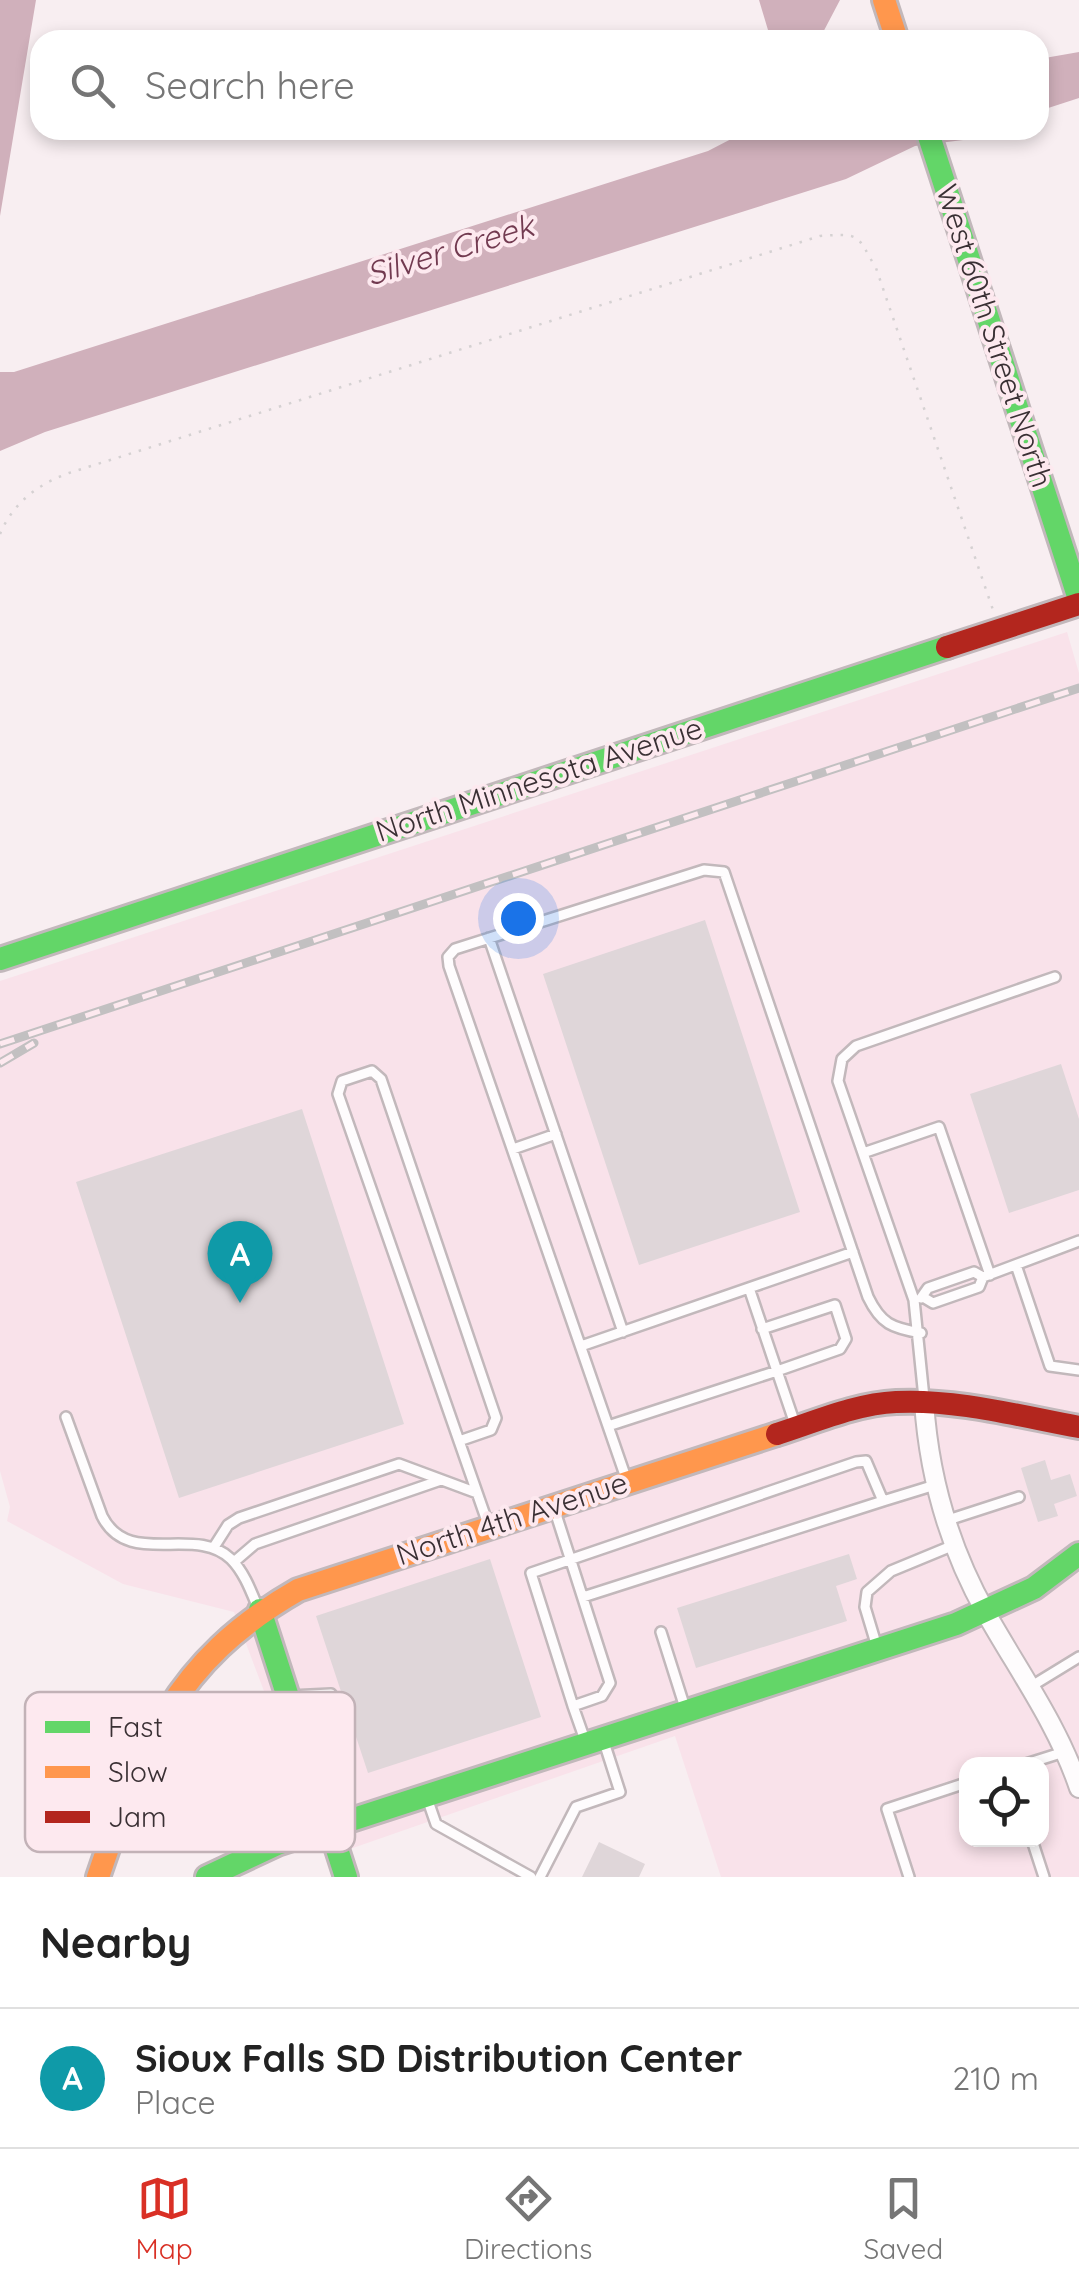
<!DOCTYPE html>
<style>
body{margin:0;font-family:Quicksand,sans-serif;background:#f2f2f2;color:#222}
.controls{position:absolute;right:30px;bottom:30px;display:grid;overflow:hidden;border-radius:20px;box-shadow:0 5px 15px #0003}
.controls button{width:90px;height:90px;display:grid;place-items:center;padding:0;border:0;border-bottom:2px solid #e0e0e0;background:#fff;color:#222;font:50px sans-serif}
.you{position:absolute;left:518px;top:918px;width:35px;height:35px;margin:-25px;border:8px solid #fff;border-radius:50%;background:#1a73e8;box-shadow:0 0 0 15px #1a73e833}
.badge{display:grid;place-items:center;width:65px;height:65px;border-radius:50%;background:#d93025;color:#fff;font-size:32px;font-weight:700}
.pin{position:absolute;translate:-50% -82px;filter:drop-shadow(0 2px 5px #0008)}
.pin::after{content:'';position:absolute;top:52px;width:35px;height:30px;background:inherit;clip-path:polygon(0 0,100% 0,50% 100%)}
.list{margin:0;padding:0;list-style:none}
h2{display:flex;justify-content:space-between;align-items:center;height:130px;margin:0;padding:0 40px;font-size:42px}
h2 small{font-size:32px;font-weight:400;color:#767676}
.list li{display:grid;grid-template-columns:65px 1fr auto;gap:30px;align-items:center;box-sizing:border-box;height:140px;padding:0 40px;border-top:2px solid #e0e0e0}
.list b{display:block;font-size:38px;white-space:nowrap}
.list p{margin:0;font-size:32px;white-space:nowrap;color:#767676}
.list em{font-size:32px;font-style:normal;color:#767676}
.icon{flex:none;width:55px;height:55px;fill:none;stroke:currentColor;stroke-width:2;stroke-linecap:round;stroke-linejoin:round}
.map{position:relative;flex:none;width:1079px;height:1877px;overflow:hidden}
.search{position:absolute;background:#fff;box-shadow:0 5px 15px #0003;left:30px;right:30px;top:30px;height:110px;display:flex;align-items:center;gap:25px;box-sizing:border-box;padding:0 35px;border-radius:30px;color:#767676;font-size:38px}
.sheet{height:270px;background:#fff}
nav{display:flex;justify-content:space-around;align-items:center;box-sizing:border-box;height:140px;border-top:2px solid #e0e0e0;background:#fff;font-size:28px;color:#767676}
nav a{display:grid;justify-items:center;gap:5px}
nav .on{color:#d93025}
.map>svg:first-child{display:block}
.built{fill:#f9e2ea;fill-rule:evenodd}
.water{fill:#d0b0bb}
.building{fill:#dfd6d9}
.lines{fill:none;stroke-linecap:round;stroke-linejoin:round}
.lane-casing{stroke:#c2b8bb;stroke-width:14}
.street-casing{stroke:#c2b8bb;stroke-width:22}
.fast-casing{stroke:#c2b8bb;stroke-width:28}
.slow-casing{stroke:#c2b8bb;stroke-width:28}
.jam-casing{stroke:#c2b8bb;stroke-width:28}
.path{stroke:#d5d1d2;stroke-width:2.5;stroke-dasharray:2.5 8;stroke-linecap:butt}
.lane{stroke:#fefcfd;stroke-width:9}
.street{stroke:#fefcfd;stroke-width:18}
.fast{stroke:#63d668;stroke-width:22}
.slow{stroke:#ff974d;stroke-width:22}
.jam{stroke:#b3261e;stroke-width:22}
.rail-casing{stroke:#c2c0c1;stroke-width:9}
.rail{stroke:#fde9ef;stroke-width:5;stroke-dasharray:15;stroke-linecap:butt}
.labels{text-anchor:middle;stroke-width:8;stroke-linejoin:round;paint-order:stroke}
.street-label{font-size:30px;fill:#3a3034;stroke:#fde9ef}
.water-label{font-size:32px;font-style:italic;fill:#723a50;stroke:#fde9ef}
.key{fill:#fde9ef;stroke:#c2b2b7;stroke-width:2.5}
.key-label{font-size:28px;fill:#3a3034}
</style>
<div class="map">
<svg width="1079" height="1877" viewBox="0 0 1079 1877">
<rect width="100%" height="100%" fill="#f8eef1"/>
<path class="built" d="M1067 632 1079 673V1877H721L675 1736 327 1857 234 1612 123 1584 7 1521 10 1507 0 1471V981ZM966 1764H1042V1840H966Z"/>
<path class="water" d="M0 0H36L0 216Z
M759 0H840L819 40H766L768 30Z
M1079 52V98L1039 111V59Z
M738 130H999L963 140 915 146 846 179 45 432 0 451V372H14L708 151 735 137Z"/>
<path class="building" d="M705 920 800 1212 639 1265 543 974Z
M1061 1064 1079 1119V1190L1009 1213 970 1094Z
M302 1109 404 1424 179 1498 76 1182Z
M1045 1460 1051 1480 1070 1474 1077 1496 1054 1504 1058 1516 1038 1522 1021 1468Z
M849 1554 857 1579 836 1586 847 1621 696 1668 677 1608Z
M490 1559 541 1717 368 1773 316 1616Z
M599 1842 645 1864 639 1877H582Z"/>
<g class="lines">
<g class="lane-casing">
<path id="lane" d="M489 938 623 1332
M513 1149 556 1134
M863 1153 939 1127 990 1275
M1016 1265 1050 1366 1079 1370
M749 1288 777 1371 840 1349 846 1339 835 1305 762 1329
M923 1297 933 1303 979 1287 983 1277 1079 1241
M921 1298 928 1288 974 1272 983 1277
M581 1346 853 1252
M924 1398 914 1300 838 1081 842 1059 856 1046 1055 977
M66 1417 102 1516C128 1569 195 1524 231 1559 244 1572 251 1591 258 1608
M608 1426 777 1371 795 1424
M459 1441 491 1430 496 1418 381 1079 372 1071 342 1081 338 1094 488 1524
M626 1478 449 966 448 957 455 949 704 870 724 872 868 1297C881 1324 892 1328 921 1333
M554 1508 610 1683 602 1696 573 1706 586 1743
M945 1521 1019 1497
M214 1547 228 1525 239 1518 399 1464 477 1493
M234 1562 255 1544 441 1480
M583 1597 883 1501
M661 1632 686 1711
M877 1647 865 1607 867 1592 891 1571 954 1545
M1030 1687 1079 1657
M290 1696 331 1694 347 1726 349 1746 340 1757 315 1767
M573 1706 531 1573 856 1462 866 1461 883 1501 935 1485
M1026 1764 1064 1752
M250 1795 311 1777
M427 1798 436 1824 531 1877
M1032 1840 1044 1877
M540 1877 576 1807 620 1792 604 1742
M909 1877 887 1809 966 1783"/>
</g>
<g class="street-casing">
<path id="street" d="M924 1402C929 1477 949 1547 986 1613 1018 1670 1058 1725 1079 1788"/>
</g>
<g class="fast-casing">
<path id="fast" d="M927 130 1079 599
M0 959 947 647
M260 1610 346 1877
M207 1877 277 1844 956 1624 1034 1588 1079 1554"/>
</g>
<g class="slow-casing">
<path id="slow" d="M884 0 897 40
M98 1877C143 1746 172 1662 298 1590L777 1434"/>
</g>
<g class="jam-casing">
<path id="jam" d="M947 647 1079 604
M777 1434C815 1422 855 1404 896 1402 957 1399 1019 1416 1079 1427"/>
</g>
<path class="path" d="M0 534C13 503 38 484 69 473L820 236C863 233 856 235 876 268L993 610"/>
<use href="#lane" class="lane"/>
<use href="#street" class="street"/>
<use href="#fast" class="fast"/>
<use href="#slow" class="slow"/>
<use href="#jam" class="jam"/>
<g class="rail-casing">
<path id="rail" d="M0 1044 1079 688
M0 1063 34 1043"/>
</g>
<use href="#rail" class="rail"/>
</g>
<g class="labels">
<g class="street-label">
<text transform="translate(994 336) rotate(72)" y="10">West 60th Street North</text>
<text transform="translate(539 780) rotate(-18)" y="10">North Minnesota Avenue</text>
<text transform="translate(512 1519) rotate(-18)" y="10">North 4th Avenue</text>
</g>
<g class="water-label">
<text transform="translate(450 250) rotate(-17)" y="11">Silver Creek</text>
</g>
</g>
<rect x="25" y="1692" width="330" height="160" rx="15" class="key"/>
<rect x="45" y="1721" width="45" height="12" fill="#63d668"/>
<rect x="45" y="1766" width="45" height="12" fill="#ff974d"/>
<rect x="45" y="1811" width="45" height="12" fill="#b3261e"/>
<g class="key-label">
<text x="108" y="1737">Fast</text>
<text x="108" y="1782">Slow</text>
<text x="108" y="1827">Jam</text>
</g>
</svg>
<div class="controls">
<button><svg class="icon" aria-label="locate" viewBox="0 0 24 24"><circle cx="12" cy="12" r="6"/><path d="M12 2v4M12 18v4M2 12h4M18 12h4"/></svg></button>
</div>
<div class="you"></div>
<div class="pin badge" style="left:240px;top:1303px;background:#0f9aa8">A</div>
<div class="search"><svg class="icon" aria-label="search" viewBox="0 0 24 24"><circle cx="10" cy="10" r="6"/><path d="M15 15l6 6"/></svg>Search here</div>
</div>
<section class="sheet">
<h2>Nearby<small></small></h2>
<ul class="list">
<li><span class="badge" style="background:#0f9aa8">A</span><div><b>Sioux Falls SD Distribution Center</b><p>Place</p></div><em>210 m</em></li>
</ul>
</section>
<nav>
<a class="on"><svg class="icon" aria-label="map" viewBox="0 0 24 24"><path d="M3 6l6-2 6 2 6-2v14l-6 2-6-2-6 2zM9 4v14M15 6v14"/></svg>Map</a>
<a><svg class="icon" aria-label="directions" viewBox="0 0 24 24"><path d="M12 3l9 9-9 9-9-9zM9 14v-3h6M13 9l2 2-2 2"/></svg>Directions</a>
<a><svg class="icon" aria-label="saved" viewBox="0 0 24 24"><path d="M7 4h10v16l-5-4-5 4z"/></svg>Saved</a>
</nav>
